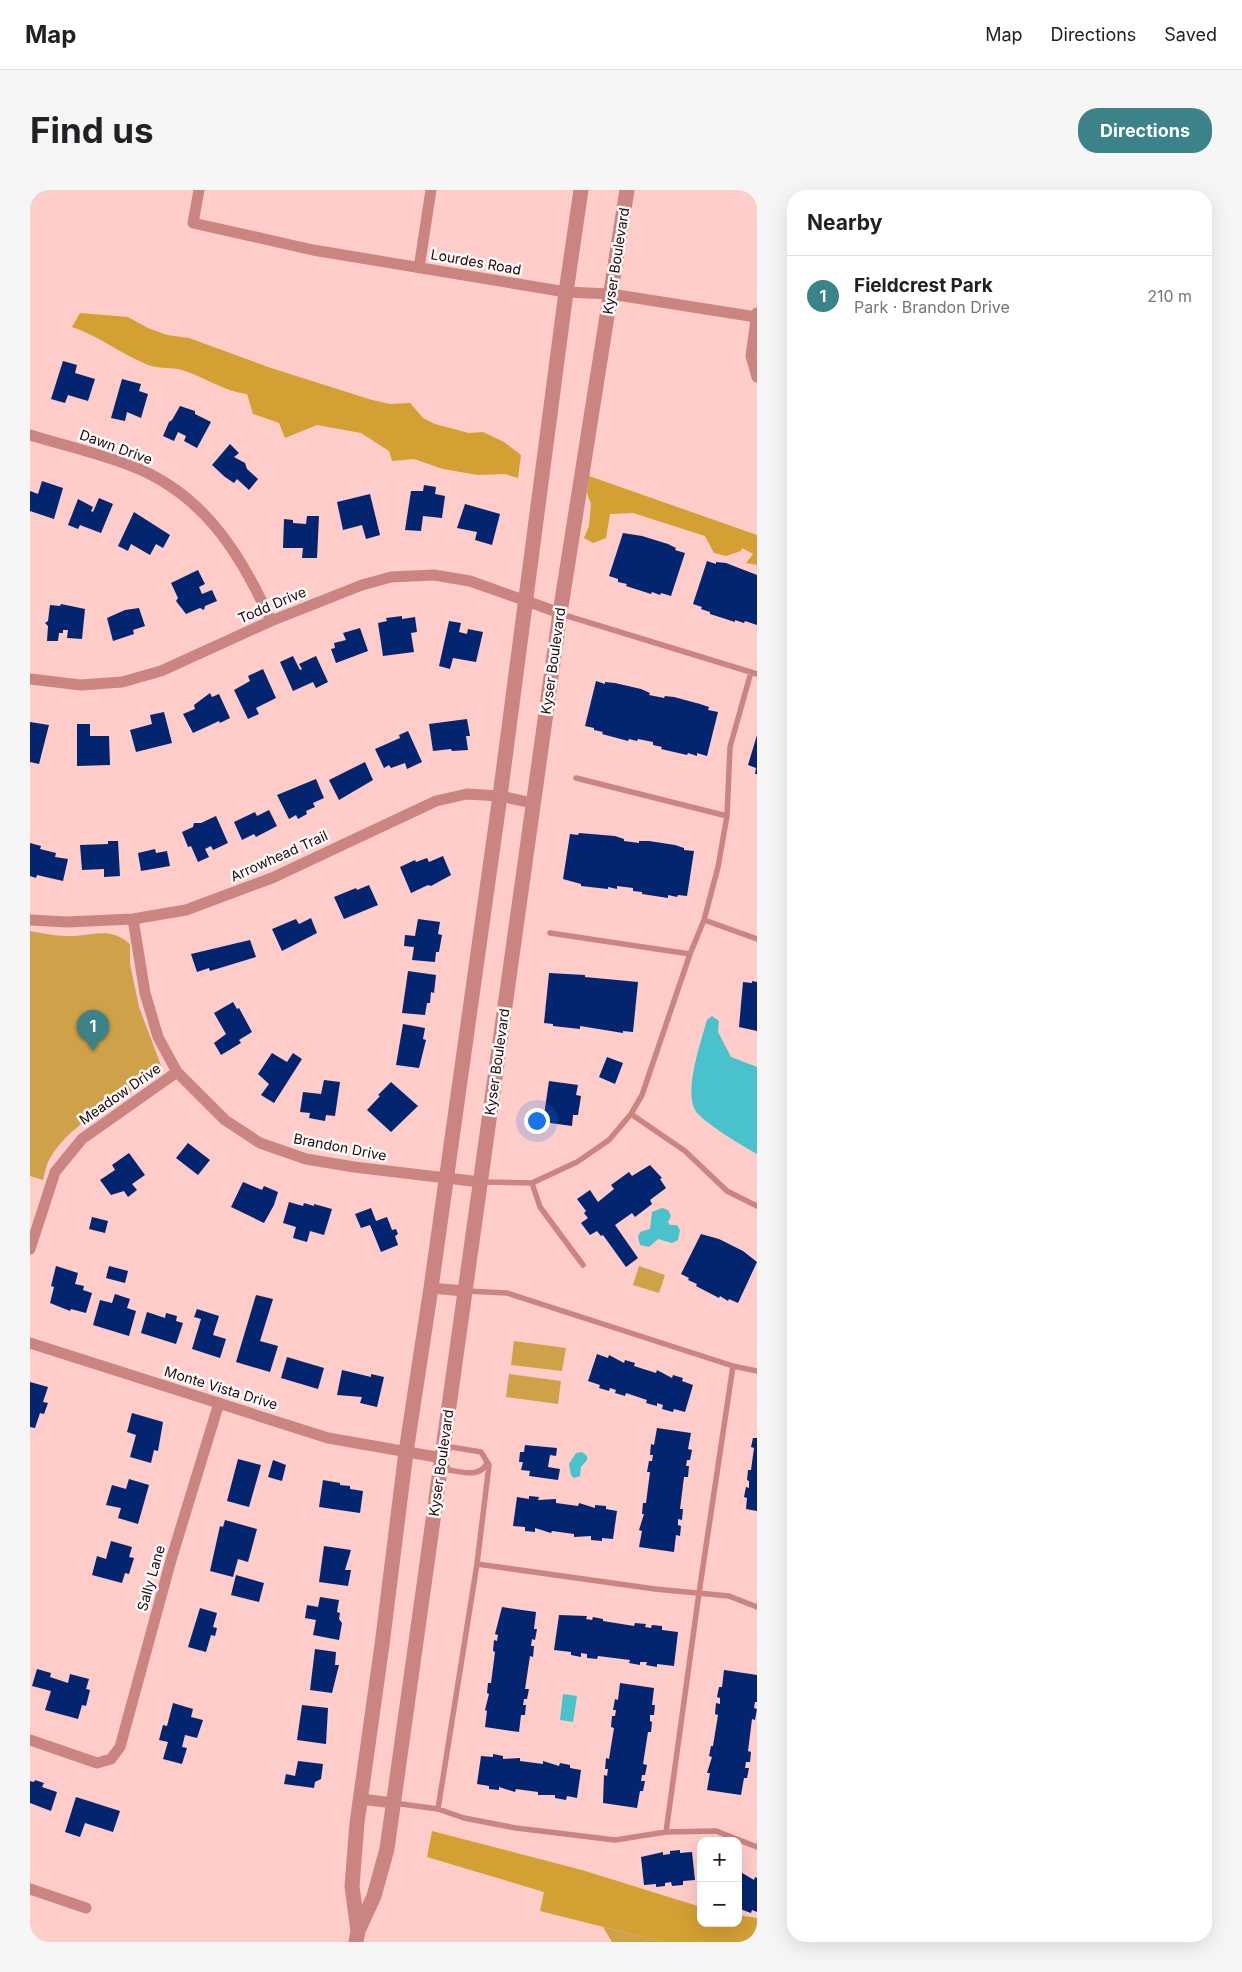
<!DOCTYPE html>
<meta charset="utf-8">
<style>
body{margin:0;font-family:Inter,sans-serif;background:#f6f6f6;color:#202124}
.controls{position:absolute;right:15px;bottom:15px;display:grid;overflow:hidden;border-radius:10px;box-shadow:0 5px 20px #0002}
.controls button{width:45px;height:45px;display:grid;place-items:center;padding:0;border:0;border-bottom:1px solid #e0e0e0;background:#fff;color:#202124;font:25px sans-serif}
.you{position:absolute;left:506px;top:930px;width:18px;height:18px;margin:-12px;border:4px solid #fff;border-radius:50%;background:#1a73e8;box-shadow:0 0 0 8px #1a73e833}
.badge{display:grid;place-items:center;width:32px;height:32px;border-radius:50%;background:#3b8388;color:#fff;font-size:16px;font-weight:700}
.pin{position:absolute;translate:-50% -41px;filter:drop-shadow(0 1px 2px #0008)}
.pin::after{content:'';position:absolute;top:26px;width:18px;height:15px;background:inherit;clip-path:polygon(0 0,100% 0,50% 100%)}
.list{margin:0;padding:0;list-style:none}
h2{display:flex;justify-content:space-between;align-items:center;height:65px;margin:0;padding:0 20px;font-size:21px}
h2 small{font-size:16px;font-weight:400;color:#757577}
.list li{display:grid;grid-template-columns:32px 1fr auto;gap:15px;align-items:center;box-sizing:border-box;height:80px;padding:0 20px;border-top:1px solid #e0e0e0}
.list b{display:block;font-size:19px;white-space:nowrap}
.list p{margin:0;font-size:16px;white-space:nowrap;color:#757577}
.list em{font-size:16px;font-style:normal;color:#757577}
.map{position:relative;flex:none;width:727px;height:1752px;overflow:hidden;border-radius:20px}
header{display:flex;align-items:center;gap:30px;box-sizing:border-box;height:70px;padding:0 25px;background:#fff;border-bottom:1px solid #e0e0e0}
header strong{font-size:24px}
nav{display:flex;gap:28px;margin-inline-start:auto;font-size:18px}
.intro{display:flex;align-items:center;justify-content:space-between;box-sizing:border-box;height:120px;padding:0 30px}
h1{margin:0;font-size:35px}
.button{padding:12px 22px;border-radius:20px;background:#3b8388;color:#fff;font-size:18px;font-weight:700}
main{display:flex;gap:30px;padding:0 30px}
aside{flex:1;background:#fff;border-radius:20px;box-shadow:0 5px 20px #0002}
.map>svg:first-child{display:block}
.green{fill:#cfa249}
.forest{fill:#d3a034}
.water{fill:#49c2cb}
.building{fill:#03256f}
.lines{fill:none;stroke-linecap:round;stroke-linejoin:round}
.service{stroke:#ca8481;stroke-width:5.5}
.minor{stroke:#ca8481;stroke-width:11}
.tertiary{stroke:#ca8481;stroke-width:15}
.labels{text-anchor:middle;stroke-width:5;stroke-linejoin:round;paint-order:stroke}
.street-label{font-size:14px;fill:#1b0b0b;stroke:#fff9f9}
</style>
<header>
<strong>Map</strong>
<nav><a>Map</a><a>Directions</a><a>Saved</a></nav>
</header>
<div class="intro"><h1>Find us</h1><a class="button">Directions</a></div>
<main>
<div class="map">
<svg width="727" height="1752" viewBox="0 0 727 1752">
<rect width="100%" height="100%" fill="#feccc9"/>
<path class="green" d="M0 741C12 743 24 746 36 746 61 747 79 735 100 754V774L109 817 132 878C97 910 45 926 20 968 16 975 15 983 13 990L0 986Z
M609 1076 635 1085 629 1103 603 1095Z
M484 1151 536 1158 532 1181 481 1175Z
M479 1184 531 1191 528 1214 476 1207Z
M573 1737 633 1752H582Z"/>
<path class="forest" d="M50 123 98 127 118 138 137 145 159 148 238 177 342 210 360 214 380 213 393 228 405 234 439 243 453 242 474 252 491 265 488 288 475 284 448 285 413 279 384 269 362 271 359 261 331 243 287 235 255 248 249 233 223 224 217 204C193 201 175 187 152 180 141 177 129 179 118 175 91 164 69 146 42 137Z
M559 286 727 345V375L716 373 723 364 712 358 711 361 696 366 684 363 675 346 603 323 580 324 576 348 563 353 554 348 559 336 561 314 557 303Z
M402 1641 552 1680 671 1717V1733H708V1725L727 1728V1752H633L510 1721 514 1702 397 1667Z"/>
<path class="water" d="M682 826 689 831 688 842 701 867 727 877V964C714 957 672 932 665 920 654 901 671 851 677 830Z
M632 1018 638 1020 641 1026 638 1032 640 1035H647L650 1040 648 1050 642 1053 628 1049 619 1057 610 1055 608 1047 610 1042 620 1039 622 1022Z
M552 1262 557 1266V1270L551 1277 550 1286 544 1288 541 1285 539 1274 546 1263Z
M533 1504 547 1506 543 1532 530 1530Z"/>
<path class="building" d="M33 171 47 175 45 183 65 189 58 211 38 205 35 213 21 209Z
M92 189 111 194 109 201 118 204 111 228 97 222 95 231 81 228Z
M150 216 165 221V224L181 232 167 258 154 251 156 246 148 242 144 251 133 246 139 232 142 230Z
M200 254 209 263 204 267 215 273 217 279 228 289 219 300 207 289 204 293 195 287 182 275Z
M12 291 33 298 24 329 0 321V301L8 304Z
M394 295 406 297 405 304 415 306 412 328 393 326 391 341 375 340 381 301H393Z
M340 304 350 345 336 349 332 335 313 340 307 312Z
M69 308 83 314 71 343 50 335 48 339 38 335 48 309 63 317 61 321 63 322Z
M435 314 470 324 462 355 445 350 447 342 427 338Z
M104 322 140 345 133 358 126 354 120 365 101 354 98 361 88 356Z
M277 326H289L287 368H272L273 358H253L254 329 263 330V333L276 334Z
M593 343 612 346 638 354 646 358 645 360 655 363 641 406 631 403 630 405 622 402 621 404 596 396 597 394 588 392V389L579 386Z
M677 371 686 374V372L696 373 727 385V435L715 431 714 433 705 430V432L680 424V422L671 419 672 417 663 414Z
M168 380 175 394 169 397 172 404 182 400 187 411 175 416 174 420 170 418 156 424 146 411 148 408 141 393Z
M31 414 55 419 52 449 37 448 38 440H33V443H29L28 451H17L18 436 15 433 18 431 20 415 30 416Z
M109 418 115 436 103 440 104 444 83 451 77 428 95 420Z
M372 426V429L385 427 387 442 381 443 384 462 353 466 348 433 357 431 356 428Z
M419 431 431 433 429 442 437 444 438 439 453 442 446 472 423 468 420 479 409 476Z
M330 438 338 461 306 473 301 459 305 458 304 453 316 450 313 443Z
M263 466 270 480 272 479 269 474 286 466 298 492 286 498 283 492 263 501 250 472Z
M233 479 246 508 226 518 229 524 218 529 204 500 220 491 218 486Z
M566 491 575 494V492L585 493 611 499 620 503 619 505 634 508 635 506 644 507 670 514 679 517 678 520 688 522 677 566 667 563V566L658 563 657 565 631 559 632 557 623 555V552L608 549 607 551 599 549 598 551 572 544 573 542 564 540V538L555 536Z
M180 503 182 507 189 504 200 528 190 533 189 531 163 543 153 524 165 519 164 515Z
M134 522 142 553 106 562 100 540 122 534 120 525Z
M437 529 440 546H436L438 560 422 561 421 559 403 561 399 534Z
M0 532 19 535 9 574 0 572Z
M47 534H60V546H79L80 575 47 576Z
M378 541 392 572 377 579 375 573 361 578 359 575 354 578 345 559 370 548 369 545Z
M727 545V584H725L726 578 718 575Z
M335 572 343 590 309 610 299 590Z
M286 589 294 608 283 613 285 617 276 621 277 624 268 629 266 625 259 629 247 605Z
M239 620 247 636 226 647 224 644 212 650 204 632 225 622 227 626Z
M186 626 198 653 183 660 181 656 175 659 179 667 168 672 161 656 158 657 152 642 163 637 164 633H171Z
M549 643 585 646 594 649V651L609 653V651H619L645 655 654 658V660L664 661 657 706 648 705 647 707 638 705V708L612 704V702L603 701V698L587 696V699L578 697V699L551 696V694L533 689 540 644 548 645Z
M78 651H88L90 686 74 687V679L52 680 50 655 78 654Z
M0 653 11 656 10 659 26 663 25 667 38 669 33 691 7 685 6 688 0 686Z
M125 659 126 663 137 661 140 676 111 681 108 663Z
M413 666 421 685 401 696 398 695 381 703 370 677 385 670 386 672 397 668 399 672Z
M339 695 348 715 314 729 304 707 326 698 327 700Z
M281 728 287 743 252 761 242 739 266 729 269 734Z
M388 729 410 732 408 744 412 745 409 762H406L405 772 382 770 384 757 374 756 375 745 385 746Z
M220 750 226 767 180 781 179 778 167 782 161 764Z
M378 781 406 785 404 803 401 802 400 813H397L395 825 372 823Z
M519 783 555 785V787L608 792 603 842 593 841V843L550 836V839L523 836V834L514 833Z
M722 791 727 792V841L709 837 713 792 722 793Z
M203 812 207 819 209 818 222 842 209 850 211 853 191 865 184 853 196 844 184 823Z
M373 834 395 838 393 849 396 850 389 878 366 875Z
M242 863 257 872 263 863 272 869 244 913 231 905 239 894 228 884Z
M577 867 593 873 585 894 569 887Z
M294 890 310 892 305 926 296 925 295 931 279 928 280 923 270 922 273 902 291 904Z
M519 891 548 895 546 905 551 906 548 925H543L542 936 513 932Z
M361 892 388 916 361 942 337 920 350 906 348 905Z
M158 953 180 970 168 985 146 968Z
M99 963 115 985 102 994 107 1000 98 1007 94 1001 81 1005 70 990 85 980 82 975Z
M620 975 632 988 630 989 636 998 620 1010 622 1014 605 1027 602 1023 585 1035 608 1068 596 1077 573 1045 571 1046 567 1041 560 1045 551 1033 558 1028 554 1023 556 1021 547 1009 560 1000 568 1012 584 999 581 995 599 982 602 986Z
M213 992 232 1000 234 996 248 1002 244 1015 234 1033 201 1017Z
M259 1012 273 1016 274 1013 284 1016V1014L302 1019 294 1045 280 1041 277 1052 263 1048 266 1037 253 1033Z
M341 1018 346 1031 357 1027 362 1040 366 1039 368 1044 365 1046 368 1055 351 1062 340 1035 331 1038 325 1024Z
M62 1027 78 1031 75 1043 59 1039Z
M671 1044 689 1049 713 1061 727 1072 708 1113 699 1109 698 1111 690 1106 689 1108 666 1096 667 1094 658 1090 659 1088 651 1084Z
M26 1076 48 1083 45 1094 54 1096 53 1100 62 1103 56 1123 41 1119 40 1121 20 1113 24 1097 21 1096Z
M79 1076 98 1081 95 1093 76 1088Z
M85 1104 100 1109 97 1118 106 1121 99 1146 63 1135 70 1110 82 1113Z
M226 1105 243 1109 230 1151 248 1156 240 1182 206 1172Z
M167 1119 189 1126 183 1145 196 1149 190 1168 162 1159 171 1129 164 1127Z
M117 1122 135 1128 136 1123 147 1126 146 1131 153 1133 146 1154 111 1143Z
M567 1164 578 1168 579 1165 594 1173 595 1170 605 1173 604 1176 626 1183 627 1180 642 1188 643 1185 653 1188 652 1191 663 1195 655 1222 644 1219 643 1222 632 1219 633 1215 627 1213V1216L616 1213 617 1210 596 1203 595 1206 585 1203 586 1200 580 1198 579 1201 569 1198 570 1195 558 1191Z
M257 1167 294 1178 288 1199 251 1188Z
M312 1180 341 1187V1184L354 1187 347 1217 330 1213 332 1207 307 1205Z
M0 1192 18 1197 13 1212 18 1213 14 1224 10 1223 5 1238 0 1237Z
M102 1223 133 1232 128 1261 124 1260 121 1273 100 1267 106 1245 97 1242Z
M627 1238 661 1243 658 1259 662 1260 660 1270H657L656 1276H659L658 1287H654L650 1319H653L652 1330 648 1329V1335L651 1336 650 1346 646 1345 644 1362 609 1357 612 1341 609 1340 614 1324H612L613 1313H616L620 1282H617L619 1271H622L623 1265H620L621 1254 624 1255Z
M723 1248H727V1321L716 1319 717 1308 714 1307 716 1297 719 1298V1291L717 1290 718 1280H721L724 1258 721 1257Z
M495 1255 527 1258 526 1266 520 1265 518 1277 530 1279 528 1290 499 1286 500 1281 491 1280 493 1272H489L490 1262H494Z
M208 1269 231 1275 219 1317 197 1311Z
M243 1270 256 1275 252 1291 238 1287Z
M99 1289 119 1295 108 1334 88 1328 91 1318 76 1315 82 1295 96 1299Z
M293 1290 310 1293V1295L320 1296V1299L333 1301 330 1323 289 1317Z
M499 1306 509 1307 508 1310 526 1309V1313L548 1316 549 1313 565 1318V1315L576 1316V1319L587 1321 583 1349 572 1348V1351L561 1350V1346L544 1347V1344L522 1341 521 1343 505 1338V1342L495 1341V1337L483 1336 487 1307 499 1309Z
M195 1330 227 1339 218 1372 208 1369 203 1387 180 1381 190 1336 193 1337Z
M81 1351 102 1357 99 1367 104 1368 99 1384 95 1383 92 1393 62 1385 67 1366 76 1369Z
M294 1356 321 1360 315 1380H321L318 1396 289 1392Z
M206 1385 234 1393 229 1412 201 1405Z
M290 1407 309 1410 307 1422 310 1423 309 1429 312 1433 309 1450 283 1445 286 1430 275 1428 277 1415 288 1417Z
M472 1417 506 1422 504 1439H507L505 1450 502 1449 501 1456H504L503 1467 500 1466 495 1499H499L497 1509H494L493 1515H496L495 1525H491L489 1542 455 1537 457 1521 455 1520 459 1504 457 1503 458 1493H461L465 1462 463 1461 464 1450 467 1451 468 1445 465 1444Z
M170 1418 187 1423 183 1437 187 1438 185 1446 181 1445 176 1462 158 1457Z
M529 1425 557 1426 556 1429 562 1430 563 1427 573 1429V1431L604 1436 605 1433 616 1434 615 1437 621 1438 622 1435 632 1436V1440L648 1442 644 1476 627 1474V1477L616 1475 617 1472H610V1475L599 1473 600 1470 568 1466 567 1469 557 1468V1464L551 1463V1467L541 1465V1462L524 1460Z
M285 1459 306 1462 305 1475H309L302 1503 280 1500Z
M7 1479 21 1483 20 1487 38 1493 40 1484 59 1489 56 1499 60 1500 56 1516 52 1515 48 1529 15 1520 21 1501 2 1496Z
M694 1480 727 1485V1512H725L724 1518 727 1519 725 1530 722 1529 718 1561 721 1562 720 1572H716L715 1578H719L717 1588H714L711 1605 677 1600 680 1583H677L682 1567 679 1566 681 1556H683L688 1525 685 1524 686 1513 690 1514V1508L687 1507 689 1497H692Z
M590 1493 624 1498 622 1515H625L624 1525H620V1531L622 1532 621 1542H618L613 1574 617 1575 615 1585H612L611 1591H615L613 1601H610L607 1618 573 1613 574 1585 577 1586 578 1579H575L576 1568 579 1569 584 1538 581 1537 582 1526H585L586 1520H583L585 1509 588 1510Z
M143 1513 163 1519 161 1527 173 1530 167 1548 155 1545 152 1557 157 1558 152 1574 133 1569 138 1552 129 1550 133 1535 137 1536Z
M272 1515 298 1518 296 1554 267 1550Z
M463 1564 473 1566V1569L490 1568V1571L513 1574V1571L529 1576 530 1573 540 1575V1578L551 1580 547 1608 537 1606 536 1610 525 1608V1605H508V1602L486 1599 485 1602 469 1597V1600L459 1599V1596L447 1594 451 1566 463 1567Z
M268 1571 293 1574 291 1589 285 1592 284 1598 254 1594 256 1584 265 1586Z
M5 1590 14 1593 12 1597 27 1602 21 1621 0 1613V1591L4 1592Z
M46 1607 90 1621 83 1642 55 1633 50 1647 35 1642Z
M650 1660V1663L662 1662 665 1690 653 1691V1695L642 1696 641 1692 635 1693V1696L626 1697V1694L614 1695 611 1667 633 1662V1665L640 1664V1661Z
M709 1681 724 1690 725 1687 727 1688V1722L722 1720 721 1723 710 1719 712 1716 708 1714Z"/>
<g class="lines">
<path class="service" d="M531 424 727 484
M546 588 697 626
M674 730 727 749
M520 743 660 764
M601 924 655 961 697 1001 727 1016
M452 992 502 993 547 972 579 950 601 924 612 905 660 764 674 730 688 677 697 626 700 557 721 482
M502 993 510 1017 553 1075
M436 1101 477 1103 703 1176 727 1181
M414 1272 419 1280C433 1282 450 1288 457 1273
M447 1374 625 1399 699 1406 727 1417
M364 1613 408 1619 434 1628 486 1638 585 1650 636 1642 686 1641 727 1657
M408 1619 447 1374 459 1275 451 1262 421 1257 416 1262
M636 1642 669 1403 703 1176"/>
<path class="minor" d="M169 0 163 33 283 60 536 102 581 104 726 127
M389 78 401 0
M727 123 721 166 727 187
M0 245C33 255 67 263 99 275 172 302 210 362 241 431
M0 489 51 495 92 492 131 481 241 431 332 395 361 387 404 385 440 391 530 423
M103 729 115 803 128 847 147 882 195 930 230 953 276 969 324 977 450 992
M0 730 37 732 103 729 156 720 242 688 406 611 437 604 470 606 502 613
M0 1059 25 982 52 949 147 882
M401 1098 434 1101
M0 1153 298 1248 412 1268
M0 1550 67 1573 81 1569 90 1557 141 1370 189 1213
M330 1609 364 1613
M0 1699 56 1718"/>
<path class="tertiary" d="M328 1741 322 1696 327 1633 352 1455 376 1262 401 1098 470 606 536 102 551 0
M326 1752 328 1741 344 1706 357 1659 530 423 597 0"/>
</g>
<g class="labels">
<g class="street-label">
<text transform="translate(586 71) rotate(-81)" y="5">Kyser Boulevard</text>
<text transform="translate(446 72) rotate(10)" y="5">Lourdes Road</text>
<text transform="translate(86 257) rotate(20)" y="5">Dawn Drive</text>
<text transform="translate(242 415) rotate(-23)" y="5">Todd Drive</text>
<text transform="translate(523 471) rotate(-82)" y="5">Kyser Boulevard</text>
<text transform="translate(249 666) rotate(-24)" y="5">Arrowhead Trail</text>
<text transform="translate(467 872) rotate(-82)" y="5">Kyser Boulevard</text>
<text transform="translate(90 904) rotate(-35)" y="5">Meadow Drive</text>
<text transform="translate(310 957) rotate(11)" y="5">Brandon Drive</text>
<text transform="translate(191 1198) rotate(17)" y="5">Monte Vista Drive</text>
<text transform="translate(411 1273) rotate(-82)" y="5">Kyser Boulevard</text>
<text transform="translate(121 1388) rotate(-74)" y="5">Sally Lane</text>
</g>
</g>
</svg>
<div class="controls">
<button>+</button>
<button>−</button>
</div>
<div class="you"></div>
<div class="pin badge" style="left:63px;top:861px">1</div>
</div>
<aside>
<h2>Nearby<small></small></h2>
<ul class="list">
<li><span class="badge">1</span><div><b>Fieldcrest Park</b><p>Park · Brandon Drive</p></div><em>210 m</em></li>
</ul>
</aside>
</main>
